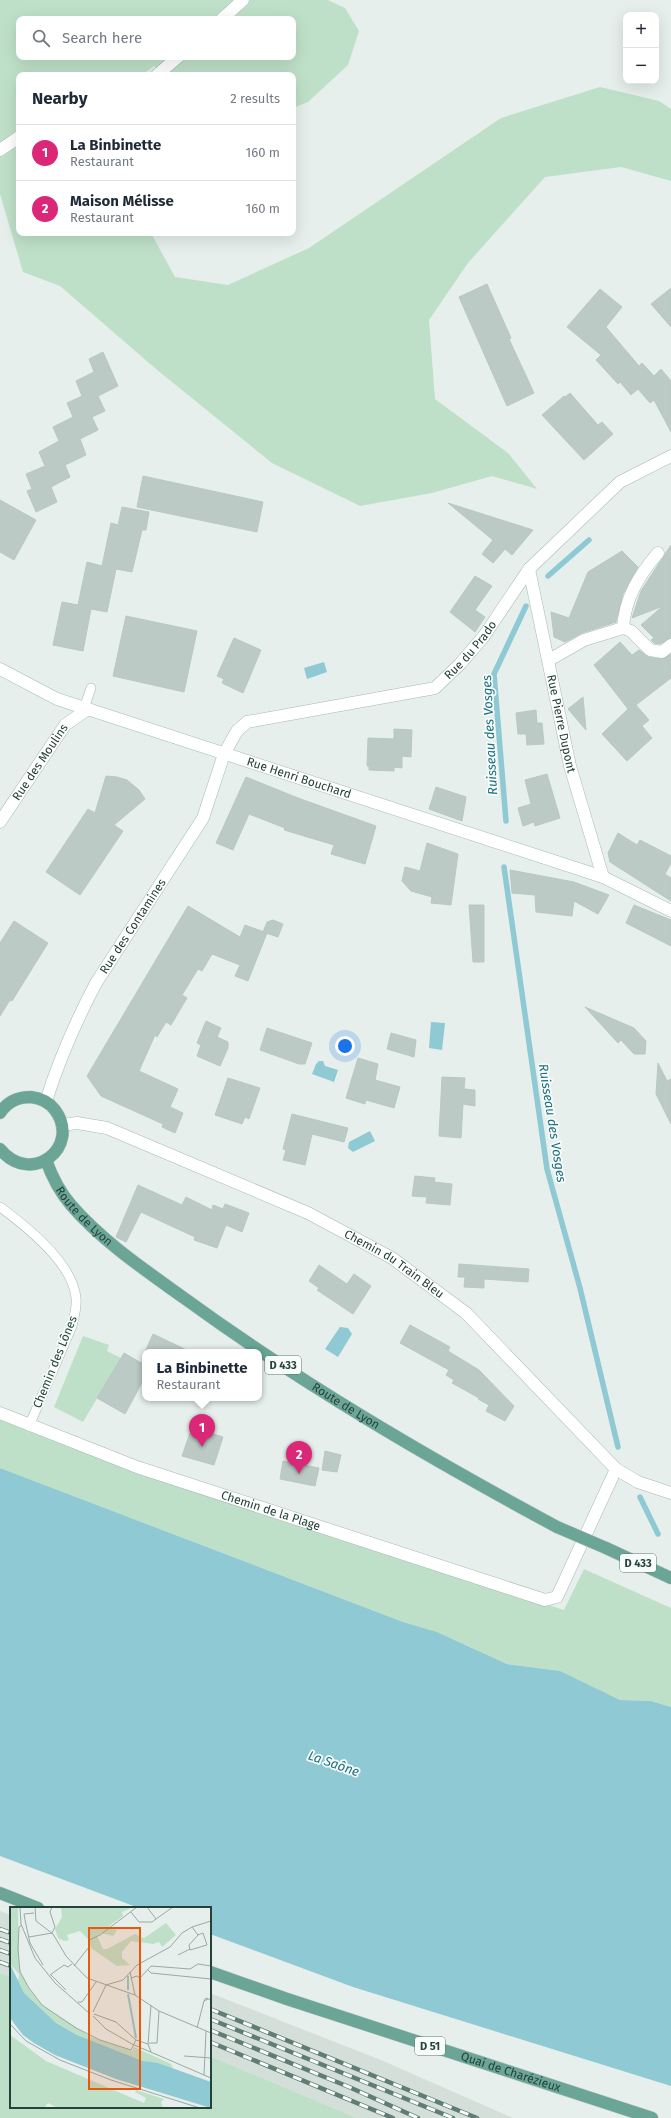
<!DOCTYPE html>
<meta charset="utf-8">
<style>
body{margin:0;font-family:"Fira Sans",sans-serif;background:#f6f6f7;color:#1f2937}
.controls{position:absolute;right:12px;top:12px;display:grid;overflow:hidden;border-radius:8px;box-shadow:0 4px 16px #0002}
.controls button{width:36px;height:36px;display:grid;place-items:center;padding:0;border:0;border-bottom:1px solid #e0e1e3;background:#fff;color:#1f2937;font:20px sans-serif}
.you{position:absolute;left:345px;top:1046px;width:14px;height:14px;margin:-10px;border:3px solid #fff;border-radius:50%;background:#1a73e8;box-shadow:0 0 0 6px #1a73e833}
.badge{display:grid;place-items:center;width:26px;height:26px;border-radius:50%;background:#db2777;color:#fff;font-size:13px;font-weight:700}
.pin{position:absolute;translate:-50% -33px;filter:drop-shadow(0 1px 2px #0008)}
.pin::after{content:'';position:absolute;top:21px;width:14px;height:12px;background:inherit;clip-path:polygon(0 0,100% 0,50% 100%)}
.popup{position:absolute;left:142px;top:1349px;width:120px;height:52px;box-sizing:border-box;display:grid;place-content:center;border-radius:8px;background:#fff;filter:drop-shadow(0 1px 3px #0005);font-size:13px;white-space:nowrap;color:#747a83}
.popup b{font-size:15px;color:#1f2937}
.popup::after{content:'';position:absolute;left:50%;top:100%;margin-left:-8px;border:8px solid transparent;border-top-color:#fff}
.list{margin:0;padding:0;list-style:none}
h2{display:flex;justify-content:space-between;align-items:center;height:52px;margin:0;padding:0 16px;font-size:17px}
h2 small{font-size:13px;font-weight:400;color:#747a83}
.list li{display:grid;grid-template-columns:26px 1fr auto;gap:12px;align-items:center;box-sizing:border-box;height:56px;padding:0 16px;border-top:1px solid #e0e1e3}
.list b{display:block;font-size:15px;white-space:nowrap}
.list p{margin:0;font-size:13px;white-space:nowrap;color:#747a83}
.list em{font-size:13px;font-style:normal;color:#747a83}
.icon{flex:none;width:22px;height:22px;fill:none;stroke:currentColor;stroke-width:2;stroke-linecap:round;stroke-linejoin:round}
.map{position:relative;flex:none;width:671px;height:2118px;overflow:hidden}
.search{position:absolute;background:#fff;box-shadow:0 4px 16px #0002;left:16px;top:16px;width:280px;height:44px;display:flex;align-items:center;gap:10px;box-sizing:border-box;padding:0 14px;border-radius:8px;color:#747a83;font-size:15px}
.panel{position:absolute;background:#fff;box-shadow:0 4px 16px #0002;left:16px;top:72px;width:280px;height:164px;border-radius:8px}
.map>svg:first-child{display:block}
.built{fill:#d4dfda}
.green{fill:#bfe0c8;fill-rule:evenodd}
.water{fill:#8ec9d4}
.lines{fill:none;stroke-linecap:round;stroke-linejoin:round}
.stream{stroke:#8ec9d4;stroke-width:5.5}
.building{fill:#bbcac4;stroke:#b8c9c2}
.lane-casing{stroke:#a8b8b2;stroke-width:10}
.street-casing{stroke:#a8b8b2;stroke-width:13}
.secondary-casing{stroke:#a4bbb3;stroke-width:13}
.primary-casing{stroke:#c2cac8;stroke-width:13}
.lane{stroke:#fff;stroke-width:9}
.street{stroke:#fff;stroke-width:12}
.secondary{stroke:#fff;stroke-width:12}
.primary{stroke:#6aa596;stroke-width:12}
.rail-casing{stroke:#5f7d75;stroke-width:4.5}
.rail{stroke:#f7fbf9;stroke-width:3;stroke-dasharray:9;stroke-linecap:butt}
.primary-bridge-casing{stroke:#c2cac8;stroke-width:13;stroke-linecap:butt}
.primary-bridge{stroke:#6aa596;stroke-width:12}
.labels{text-anchor:middle;stroke-width:3.5;stroke-linejoin:round;paint-order:stroke}
.shield{fill:#f7fbf9;stroke:#637a73;stroke-width:1}
.shield-label{font-size:11px;font-weight:bold;fill:#24423a}
.street-label{font-size:12px;fill:#24423a;stroke:#f7fbf9}
.water-label{font-size:13px;font-style:italic;fill:#1c6f80;stroke:#f7fbf9}
.inset-river{fill:none;stroke:#8ec9d4;stroke-width:2}
.inset-road{fill:none;stroke:#98aaa4;stroke-width:1}
.view{fill:#e8590c;fill-opacity:0.15;stroke:#e8590c;stroke-width:2}
.inset-edge{fill:none;stroke:#24423a;stroke-width:2}
</style>
<div class="map">
<svg width="671" height="2118" viewBox="0 0 671 2118">
<rect width="100%" height="100%" fill="#e6efeb"/>
<path class="built" d="M0 1911 11 1915V1978L0 1973Z
M210 1993 381 2060 513 2118H357L210 2056Z"/>
<path class="green" d="M0 0H328L345 8 359 31 348 65 308 102 293 108V75H166L154 66 142 75H19V233H151L175 277 228 285 309 248 501 118 600 87 659 101 671 109V181L621 167 545 177 468 263 429 320 435 399 508 453 537 489 492 476 432 493 360 506 272 463 156 369 60 286 23 272 0 194ZM19 19H293V57H19Z
M83 1336 109 1345 107 1351 121 1358 83 1422 54 1407Z
M0 1418 18 1427 168 1482 564 1610 584 1569 671 1608V1707L651 1701 620 1700 559 1671 507 1664 437 1632 403 1622 0 1468Z
M0 1973 11 1978V2107H210V2056L357 2118H0Z"/>
<path class="water" d="M324 662 327 672 307 679 304 668Z
M431 1022 445 1023 442 1050 429 1048Z
M319 1061H323L325 1066 338 1070 334 1082 312 1074 316 1064Z
M370 1131 375 1141 353 1152 348 1148 349 1142Z
M340 1327 348 1328 352 1334 338 1357 325 1349Z
M0 1468 403 1622 437 1632 507 1664 560 1671 620 1700 651 1701 671 1707V2086L353 1987 210 1934V1908H139L0 1856Z"/>
<g class="lines">
<path class="stream" d="M548 576 589 540
M506 821 494 674 526 606
M504 867 547 1169 580 1288 618 1447
M640 1497 658 1534"/>
</g>
<path class="building" d="M487 284 511 338 509 339 534 393 507 406 459 297Z
M671 288V327L651 304Z
M600 289 622 307 606 327 639 366 642 363 654 376 661 369 671 381V432L654 400 650 403 638 389 631 395 620 382 618 384 596 360 601 355 567 327Z
M103 352 118 386 98 396 105 411 92 417 98 430 80 439 86 455 65 465 70 477 51 487 57 502 36 512 27 491 32 489 26 474 45 466 39 452 59 441 53 427 73 417 67 403 82 396 76 381 94 372 89 359Z
M570 393 598 425 602 422 613 434 584 460 542 415 564 396 565 397Z
M143 476 263 502 257 532 137 507Z
M0 500 36 520 14 560 0 552Z
M448 503 533 530 512 555 505 549 493 563 482 554 493 540Z
M122 507 149 512 146 530H142L132 572 116 569 107 612 91 609 83 651 53 645 62 602 78 605 87 562 102 566 111 523 118 525Z
M671 545V638L660 644 654 643 651 640 654 638 641 625 663 606 632 618 641 591Z
M622 551 638 567 623 594 616 622 582 633 565 642 554 637 551 612 569 618 588 572Z
M475 576 492 586 475 610 485 617 475 632 450 612Z
M126 616 197 631 184 692 113 676Z
M234 638 261 650 243 693 222 683 224 679 217 676Z
M620 642 632 655 639 650 648 657 661 659 671 654V678L636 705 649 720 642 726 652 738 627 761 602 734 628 709 594 665Z
M583 697 586 730 568 709Z
M536 710 537 723H542L544 744 527 745 526 734H518L516 713Z
M394 729 412 730 411 757 402 756V768L394 767V771L369 770V766H367L368 738 394 739Z
M547 774 560 818 535 826 534 822 523 826 518 808 531 804 525 780Z
M106 776 117 777 127 780 139 790 145 799 114 825 123 831 80 895 46 872 88 809 95 813Z
M246 777 298 798 376 826 365 864 331 854 334 845 284 830 285 828 249 814 233 850 216 843Z
M436 787 466 797 462 821 429 809Z
M618 833 637 845 640 840 671 856V863L665 874 671 878V901L610 862 608 853Z
M427 843 458 854 451 905 431 903 432 897 411 891 402 881 405 867 420 871Z
M510 870 574 882 609 895 598 914 574 901 572 916 536 912 535 895 512 893Z
M469 905H484V962H473Z
M634 905 671 920V946L626 923Z
M188 906 240 937 245 925 267 933 248 981 235 976 240 965 212 954 202 971 198 969 182 995 187 998 171 1025 166 1022 157 1037 155 1035 139 1071 178 1089 170 1107 183 1113 175 1133 162 1127 163 1124 101 1096 87 1076Z
M273 920 283 924 278 937 263 932 267 922Z
M14 921 48 943 12 1001 10 1000 0 1016V943Z
M585 1007 634 1028 646 1041 645 1054H634L621 1040 618 1043Z
M206 1021 221 1028 217 1037 228 1042V1048L220 1066 197 1056 201 1045 197 1043Z
M267 1028 312 1043 305 1064H299L260 1050Z
M391 1033 416 1040 414 1057 387 1049Z
M358 1058 378 1064 375 1080 400 1087 394 1108 366 1100 365 1104 346 1098Z
M658 1063 667 1081 671 1079V1124L656 1094Z
M442 1077 465 1078 464 1089 475 1090V1106L463 1104 461 1138 439 1136Z
M228 1078 260 1088 249 1119 245 1117 242 1124 215 1115Z
M292 1114 348 1128 344 1142 312 1134 305 1165 283 1160 286 1150 283 1149Z
M415 1176 435 1178 434 1182 452 1184 450 1205 426 1203 427 1197 412 1196Z
M138 1185 182 1205 186 1197 212 1210 213 1205 223 1209 225 1204 249 1213 242 1232 226 1225 217 1248 194 1240 195 1237 141 1212 126 1242 116 1237Z
M459 1264 529 1269 528 1282 484 1279V1288L464 1287 465 1277H458Z
M319 1265 347 1284 354 1274 371 1286 353 1314 317 1290 319 1288 309 1281Z
M410 1325 450 1347 448 1351 479 1370 514 1406 505 1421 486 1411 489 1405 478 1399 479 1398 452 1383 454 1380 446 1375 449 1370 400 1343Z
M153 1334 191 1352H145Z
M124 1353 145 1365V1377L125 1414 97 1398Z
M201 1430 223 1437 214 1465 182 1456 190 1433 199 1436Z
M325 1451 341 1455 337 1472 322 1470Z
M283 1461 319 1468 315 1486 280 1479Z"/>
<g class="lines">
<g class="lane-casing">
<path id="lane" d="M84 708 91 688
M0 1207C26 1226 73 1263 76 1298 77 1308 74 1317 72 1326L29 1426"/>
</g>
<g class="street-casing">
<g id="street">
<path d="M222 19 243 0"/>
<path d="M157 75 178 57"/>
<path d="M0 150 19 137"/>
<path id="s1" d="M529 569 570 766 603 877"/>
<path d="M623 628C625 598 639 575 658 553"/>
<path d="M549 660 584 640 623 628 631 631 650 650 662 652 671 645"/>
<path id="s2" d="M224 754 237 731 247 722 435 688 460 664 484 636 529 569 620 482 671 456"/>
<path id="s3" d="M0 822 65 725 88 709"/>
<path id="s4" d="M62 1125 77 1123 107 1128 308 1213 392 1258 466 1313 616 1469 638 1482 671 1493"/>
<path id="s5" d="M0 1413 137 1467 545 1600 557 1597 616 1469"/>
</g>
</g>
<g class="secondary-casing">
<g id="secondary">
<path id="s6" d="M0 669 57 699 603 877 671 911"/>
<path id="s7" d="M46 1101C59 1060 76 1021 96 983L203 818 224 754"/>
</g>
</g>
<g class="primary-casing">
<g id="primary">
<path d="M0 1113C7 1102 18 1097 31 1097 40 1098 49 1102 55 1110 82 1147 31 1187 0 1149"/>
<path id="s8" d="M46 1160C52 1177 59 1191 71 1205 102 1241 145 1270 184 1298 302 1384 429 1458 557 1527"/>
<path d="M606 1548 671 1578"/>
<path d="M0 1893 38 1908"/>
<path id="s9" d="M210 1972 287 1999 652 2118"/>
</g>
</g>
<use href="#lane" class="lane"/>
<use href="#street" class="street"/>
<use href="#secondary" class="secondary"/>
<use href="#primary" class="primary"/>
<g class="rail-casing">
<path id="rail" d="M0 1929 11 1933
M0 1939 11 1943
M0 1950 11 1954
M0 1962 11 1966
M210 2009 477 2118
M210 2019 453 2118
M210 2030 349 2087 418 2118
M210 2042 393 2118"/>
</g>
<use href="#rail" class="rail"/>
<g class="primary-bridge-casing">
<path id="primary-bridge" d="M557 1527 606 1548"/>
</g>
<use href="#primary-bridge" class="primary-bridge"/>
</g>
<g class="labels">
<g class="shield">
<rect x="265" y="1356" width="36" height="18" rx="3"/>
<rect x="620" y="1554" width="36" height="18" rx="3"/>
<rect x="415" y="2037" width="30" height="18" rx="3"/>
</g>
<g class="shield-label">
<text x="283" y="1369">D 433</text>
<text x="638" y="1567">D 433</text>
<text x="430" y="2050">D 51</text>
</g>
<g class="street-label">
<text dy="4" stroke="none"><textPath href="#s2" startOffset="283">Rue du Prado</textPath></text>
<text dy="4" stroke="none"><textPath href="#s1" startOffset="158">Rue Pierre Dupont</textPath></text>
<text dy="4" stroke="none"><textPath href="#s3" startOffset="72">Rue des Moulins</textPath></text>
<text dy="4" stroke="none"><textPath href="#s6" startOffset="319">Rue Henri Bouchard</textPath></text>
<text dy="4" stroke="none"><textPath href="#s7" startOffset="196">Rue des Contamines</textPath></text>
<text dy="4" stroke="none"><textPath href="#s8" startOffset="69">Route de Lyon</textPath></text>
<text dy="4" stroke="none"><textPath href="#s4" startOffset="364">Chemin du Train Bleu</textPath></text>
<text transform="translate(55 1362) rotate(-68)" y="4">Chemin des Lônes</text>
<text dy="4" stroke="none"><textPath href="#s8" startOffset="393">Route de Lyon</textPath></text>
<text dy="4" stroke="none"><textPath href="#s5" startOffset="288">Chemin de la Plage</textPath></text>
<text dy="4" stroke="none"><textPath href="#s9" startOffset="317">Quai de Charézieux</textPath></text>
</g>
<g class="water-label">
<text transform="translate(489 735) rotate(-93)" y="5">Ruisseau des Vosges</text>
<text transform="translate(553 1123) rotate(81)" y="5">Ruisseau des Vosges</text>
<text transform="translate(334 1763) rotate(19)" y="5">La Saône</text>
</g>
</g>
<g transform="translate(10 1907)">
<rect width="201" height="201" fill="#e6efeb"/>
<path d="M0 0H8L9 61 19 82 32 98 81 130 122 144 124 140 161 157 163 161 133 154 67 128 46 116 26 100 14 86 8 75 9 67 0 57ZM51 0H123L112 5 113 9 99 19 107 23 103 29 91 26 87 29 93 42H97L125 27 134 31 156 16 166 28 152 40 149 35 143 37 121 34 112 45V51L120 58 107 59 81 41 78 32 70 24 57 28 59 33 54 34 48 31 45 22 52 10ZM0 128 36 154 134 196 136 191 125 185 126 183 154 192 151 195 153 201H47L38 196 34 201H1Z" fill="#bfe0c8"/>
<path d="M0 57 14 86 46 116 67 128 133 154 148 156 201 175V201L106 172 45 148 24 136 13 128 0 111Z" fill="#8ec9d4"/>
<path class="inset-river" d="M118 83V69M118 87 126 131"/>
<path class="inset-road" d="M10 0 11 17 25 51 45 76 79 106M25 0 26 14 43 27 56 49 77 71 125 88 149 104 201 126M42 0 40 5 45 20 42 26M121 5 129 15H142L146 12 137 0M24 6 14 7 15 13 20 36 33 58M146 12 163 0M12 18 9 20 8 42 10 65 19 81 32 98 66 121 90 133 121 143 126 133M182 20 188 28 193 26 197 38 180 43 179 38 188 28M19 30 42 26M168 48 180 42M64 59 79 40V33L90 28 127 0M138 63 141 66 201 72M120 65 125 88M40 68 54 58 58 60 62 57M41 68 56 83M121 71 127 69 130 71 141 59 180 62 188 57 201 59M96 78 113 73 127 58 160 40 172 26 182 20 201 14M198 92 194 94 196 91 201 93M68 95H72L86 75M141 98 138 137 141 145M83 105 96 78M84 107 106 115 126 133 138 137M83 109 96 122 122 137 201 171M0 117 16 134 50 153 101 173 190 201M187 121 194 94M139 136H147L149 104M174 149 201 151M194 168 196 124"/>
<path class="view" d="M79 21H130V182H79Z"/>
<rect width="201" height="201" class="inset-edge"/>
</g>
</svg>
<div class="controls">
<button>+</button>
<button>−</button>
</div>
<div class="you"></div>
<div class="pin badge" style="left:202px;top:1447px">1</div>
<div class="popup"><b>La Binbinette</b>Restaurant</div>
<div class="pin badge" style="left:299px;top:1474px">2</div>
<div class="search"><svg class="icon" aria-label="search" viewBox="0 0 24 24"><circle cx="10" cy="10" r="6"/><path d="M15 15l6 6"/></svg>Search here</div>
<section class="panel">
<h2>Nearby<small>2 results</small></h2>
<ul class="list">
<li><span class="badge">1</span><div><b>La Binbinette</b><p>Restaurant</p></div><em>160 m</em></li>
<li><span class="badge">2</span><div><b>Maison Mélisse</b><p>Restaurant</p></div><em>160 m</em></li>
</ul>
</section>
</div>
